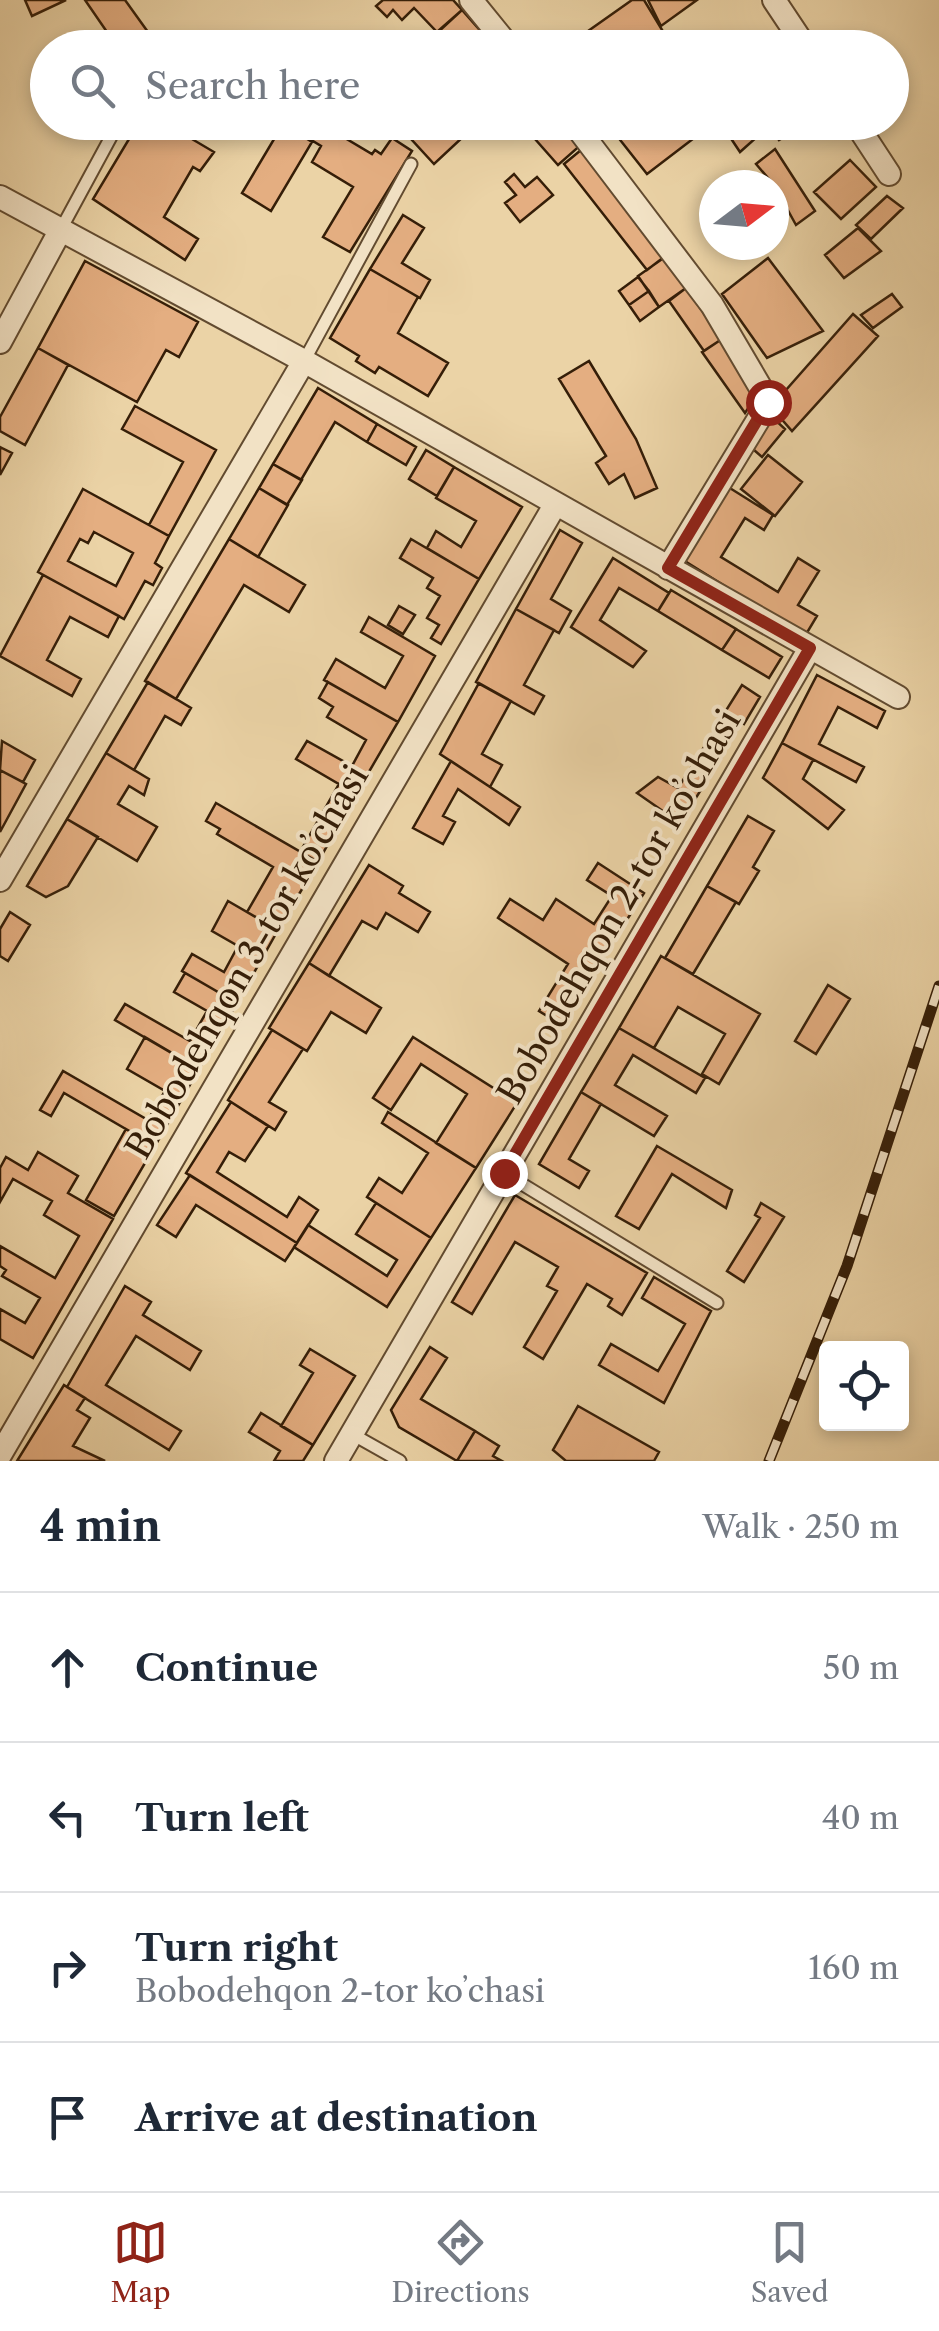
<!DOCTYPE html>
<meta charset="utf-8">
<style>
body{margin:0;font-family:"Libre Caslon Text",serif;background:#f6f6f7;color:#1f2937}
.controls{position:absolute;right:30px;bottom:30px;display:grid;overflow:hidden;border-radius:10px;box-shadow:0 5px 15px #0003}
.controls button{width:90px;height:90px;display:grid;place-items:center;padding:0;border:0;border-bottom:2px solid #e0e1e3;background:#fff;color:#1f2937;font:50px sans-serif}
.compass{position:absolute;left:699px;top:170px;width:90px;height:90px;border-radius:50%;background:#fff;box-shadow:0 5px 15px #0003;rotate:74deg}
.stop{position:absolute;width:30px;height:30px;margin:-22px;border:8px solid #8f2418;border-radius:50%;background:#fff}
.stop.end{background:#8f2418;border-color:#fff;box-shadow:0 2px 10px #0008}
.list{margin:0;padding:0;list-style:none}
h2{display:flex;justify-content:space-between;align-items:center;height:130px;margin:0;padding:0 40px;font-size:42px}
h2 small{font-size:32px;font-weight:400;color:#747a83}
.list li{display:grid;grid-template-columns:65px 1fr auto;gap:30px;align-items:center;box-sizing:border-box;height:150px;padding:0 40px;border-top:2px solid #e0e1e3}
.list b{display:block;font-size:38px;white-space:nowrap}
.list p{margin:0;font-size:32px;white-space:nowrap;color:#747a83}
.list em{font-size:32px;font-style:normal;color:#747a83}
.icon{flex:none;width:55px;height:55px;fill:none;stroke:currentColor;stroke-width:2;stroke-linecap:round;stroke-linejoin:round}
.map{position:relative;flex:none;width:939px;height:1461px;overflow:hidden}
.search{position:absolute;background:#fff;box-shadow:0 5px 15px #0003;left:30px;right:30px;top:30px;height:110px;display:flex;align-items:center;gap:25px;box-sizing:border-box;padding:0 35px;border-radius:55px;color:#747a83;font-size:38px}
.sheet{height:730px;background:#fff}
nav{display:flex;justify-content:space-around;align-items:center;box-sizing:border-box;height:140px;border-top:2px solid #e0e1e3;background:#fff;font-size:28px;color:#747a83}
nav a{display:grid;justify-items:center;gap:5px}
nav .on{color:#8f2418}
.map>svg:first-child{display:block}
.building{fill:#e4ae81;stroke:#351e08;stroke-width:2.5;fill-rule:evenodd}
.lines{fill:none;stroke-linecap:round;stroke-linejoin:round}
.service-casing{stroke:#624b30;stroke-width:15}
.minor-casing{stroke:#624b30;stroke-width:26}
.service{stroke:#f2e2c5;stroke-width:11}
.minor{stroke:#f2e2c5;stroke-width:22}
.rail-casing{stroke:#351e08;stroke-width:11}
.rail{stroke:#f2e2c5;stroke-width:8;stroke-dasharray:22;stroke-linecap:butt}
.route{stroke:#8f2418;stroke-width:12}
.labels{text-anchor:middle;stroke-width:8;stroke-linejoin:round;paint-order:stroke}
.street-label{font-size:35px;fill:#351e08;stroke:#f2e2c5}
</style>
<div class="map">
<svg width="939" height="1461" viewBox="0 0 939 1461">
<rect width="100%" height="100%" fill="#ebd3a6"/>
<filter id="stains"><feTurbulence type="fractalNoise" baseFrequency=".002" numOctaves="4"/><feColorMatrix values="0 0 0 0 .2 0 0 0 0 .09 0 0 0 0 .02 0 0 0 .5 -.17"/></filter>
<radialGradient id="worn" r=".72"><stop offset=".6" stop-color="#630" stop-opacity="0"/><stop offset="1" stop-color="#630" stop-opacity=".3"/></radialGradient>
<path class="building" d="M25 0H66L32 16Z
M85 0H125L153 39 141 48H118Z
M383 0H453L462 10 437 32 414 8 402 20 393 10 387 17 376 6Z
M632 0H644L673 48H564Z
M648 0H697L661 26Z
M462 10 492 44 488 48H450L437 33Z
M145 122H172L170 126 214 152 200 171 193 167 164 217 198 239 185 260 93 199 135 129 140 132Z
M329 122 342 131 340 135 372 154 375 150 381 154 392 138 412 151 350 252 323 237 353 187 312 162 321 146 285 124Z
M407 122H479L434 164 401 128Z
M520 122H565L583 143 558 165Z
M606 122H715L647 174Z
M720 122H763L767 128 740 152Z
M766 122H808L779 140Z
M283 124 312 142 271 211 242 193Z
M775 149 815 211 796 225 774 185 756 164Z
M581 150 664 257 647 270 564 164Z
M850 160 876 187 841 219 814 192Z
M514 174 525 187 537 177 553 195 520 222 505 203 516 195 505 182Z
M887 196 903 208 871 239 856 225Z
M403 215 424 228 402 263 430 280 420 298 370 269Z
M858 228 881 251 844 278 825 255Z
M665 257 686 288 659 307 638 276Z
M768 258 823 331 767 358 722 294Z
M85 261 198 322 179 357 166 350 137 402 38 348Z
M370 269 418 297 398 333 448 363 428 396 379 367 375 373 356 361 359 356 330 338Z
M638 277 649 291 629 305 619 291Z
M686 288 722 339 704 351 669 301Z
M649 291 659 307 640 321 629 305Z
M892 294 902 307 873 328 861 315Z
M853 314 878 336 792 431 771 407Z
M722 339 757 395 745 413 702 352Z
M38 348 68 365 25 445 0 431V417Z
M589 361 636 439 657 488 635 498 624 474 609 484 596 463 606 456 559 379Z
M318 388 377 424 367 442 335 422 301 480 273 464Z
M135 406 216 450 169 536 149 525 183 462 122 429Z
M770 415 785 429 762 457 746 443Z
M377 424 416 447 406 465 367 442Z
M0 447 12 453 0 475Z
M426 450 454 467 437 496 409 479Z
M768 455 802 482 775 516 741 489Z
M273 464 302 480 287 505 259 488Z
M454 467 522 507 479 579 427 548 436 531 461 547 476 521 436 498Z
M725 485 773 515 764 530 745 518 721 557 778 592 798 558 819 571 798 605 817 616 805 636 680 558Z
M259 488 288 505 258 557 229 539Z
M83 489 169 536 155 563 162 568 153 585 145 581 124 619 38 572ZM94 532 133 553 116 586 68 561 80 539 88 543Z
M560 530 582 543 551 599 571 611 559 633 516 609Z
M229 539 305 585 289 612 244 585 176 699 145 681Z
M411 539 479 579 441 644 431 638 439 625 427 618 440 596 427 588 433 578 400 558Z
M613 558 669 593 658 611 619 588 600 620 646 651 633 667 571 627Z
M43 575 119 616 108 637 70 617 47 660 81 679 72 696 0 656Z
M671 590 736 629 722 650 658 611Z
M399 606 415 615 403 634 388 625Z
M516 609 554 630 524 685 544 696 534 714 476 682Z
M369 617 435 656 398 722 324 680 336 659 385 688 403 656 361 632Z
M736 629 782 657 769 678 722 650Z
M817 675 885 711 877 728 838 707 819 744 864 767 856 782 782 743Z
M148 682 191 708 181 725 165 716 134 770 106 753Z
M328 682 398 722 356 794 296 759 307 741 352 766 366 740 327 717 333 707 319 698Z
M479 683 511 701 482 754 502 765 490 787 440 754Z
M742 685 760 697 744 724 725 712Z
M2 741 35 760 23 782 0 770Z
M782 743 813 760 803 779 844 810 828 829 763 778Z
M706 744 723 755 680 823 637 793 658 777 678 788Z
M106 753 149 779 144 795 129 786 118 804 157 827 137 861 67 819Z
M451 761 520 807 509 825 458 789 443 816 455 822 443 844 413 828Z
M0 770 26 784 0 832Z
M339 784 356 794 318 862 300 852Z
M216 803 318 862 278 930 247 912 273 867 217 834 220 829 206 821Z
M748 816 774 831 753 867 759 871 739 904 707 886Z
M67 819 98 837 68 886 46 897 27 886Z
M598 863 644 893 560 1024 539 1011 568 964 498 918 510 899 543 920 556 899 594 924 612 896 587 880Z
M369 865 403 886 399 893 430 912 418 932 386 913 377 929 362 921 329 976 309 963Z
M707 886 736 902 693 974 665 958Z
M228 901 278 930 237 1003 182 971 192 954 224 972 238 946 212 931Z
M10 912 30 925 8 961 0 956V929Z
M661 956 760 1014 719 1084 702 1074 725 1034 678 1007 654 1048 619 1028Z
M309 963 381 1008 366 1033 331 1012 307 1051 269 1028Z
M185 973 237 1003 199 1069 115 1020 125 1004 190 1041 207 1011 174 992Z
M828 985 850 999 816 1054 795 1041Z
M619 1028 705 1078 696 1093 633 1055 615 1085 667 1116 654 1136 581 1092Z
M272 1030 303 1049 269 1102 286 1112 275 1130 228 1100Z
M145 1037 199 1069 155 1146 64 1093 51 1116 40 1110 63 1071 148 1120 165 1091 127 1069Z
M413 1037 517 1103 476 1168 436 1143 467 1094 421 1064 391 1110 373 1098Z
M581 1092 601 1104 569 1159 589 1171 579 1188 539 1164Z
M231 1102 268 1126 245 1161 229 1152 217 1172 287 1217 299 1197 318 1210 297 1243 186 1173Z
M388 1112 476 1168 431 1238 367 1197 379 1178 402 1193 428 1153 382 1123Z
M126 1129 155 1146 114 1216 86 1200Z
M657 1146 732 1190 726 1208 672 1174 639 1229 616 1216Z
M38 1152 78 1176 68 1193 113 1219 33 1358 0 1339V1309L25 1323 40 1298 2 1276 6 1270 0 1266V1246L55 1278 79 1236 44 1215 52 1201 13 1179 0 1202V1168L6 1157 28 1170Z
M190 1175 297 1243 285 1261 196 1205 176 1237 157 1225Z
M515 1195 647 1273 622 1315 608 1306 612 1299 587 1284 543 1359 524 1347 557 1291 547 1286 558 1267 515 1242 472 1314 452 1302Z
M376 1203 431 1238 387 1307 294 1247 308 1225 387 1276 397 1260 356 1234Z
M761 1203 784 1217 744 1282 727 1271 760 1218 755 1215Z
M654 1277 711 1311 664 1403 599 1365 611 1344 658 1371 685 1324 642 1298Z
M125 1286 151 1302 143 1315 201 1351 190 1370 136 1336 106 1385 181 1431 169 1450 67 1387Z
M430 1347 447 1358 421 1399 475 1431 457 1461 399 1427 391 1410Z
M310 1349 355 1376 313 1445 281 1426 313 1373 300 1365Z
M64 1385 85 1398 77 1410 90 1418 73 1446 105 1461H17Z
M578 1406 659 1452 654 1461H566L553 1450Z
M261 1413 313 1445 303 1461H274L280 1451 249 1432Z
M475 1431 499 1446 493 1456 502 1461H457Z"/>
<g class="lines">
<g class="service-casing">
<path id="service" d="M60 231 119 122
M304 361 411 164
M504 1173 717 1303
M352 1434 400 1461"/>
</g>
<g class="minor-casing">
<path id="minor" d="M471 0 510 48
M774 0 806 48
M573 122 712 305 769 402 668 568
M855 122 889 174
M0 197 304 361 898 697
M0 342 60 231
M0 880 304 361
M0 1455 555 505
M336 1461 810 648"/>
</g>
<use href="#service" class="service"/>
<use href="#minor" class="minor"/>
<g class="rail-casing">
<path id="rail" d="M769 1461 847 1266 939 986"/>
</g>
<use href="#rail" class="rail"/>
</g>
<g class="lines">
<path class="route" d="M504 1173 810 648 668 568 768 402"/>
</g>
<g class="labels">
<g class="street-label">
<text transform="translate(619 907) rotate(-60)" y="12">Bobodehqon 2-tor koʼchasi</text>
<text transform="translate(247 962) rotate(-60)" y="12">Bobodehqon 3-tor koʼchasi</text>
</g>
</g>
<rect width="100%" height="100%" filter="url(#stains)"/>
<rect width="100%" height="100%" fill="url(#worn)"/>
</svg>
<div class="controls">
<button><svg class="icon" aria-label="locate" viewBox="0 0 24 24"><circle cx="12" cy="12" r="6"/><path d="M12 2v4M12 18v4M2 12h4M18 12h4"/></svg></button>
</div>
<svg class="compass" viewBox="-18 -18 36 36"><path d="M0-13l5 13h-10z" fill="#e53935"/><path d="M0 13l5-13h-10z" fill="#747a83"/></svg>
<div class="stop" style="left:768px;top:402px"></div>
<div class="stop end" style="left:504px;top:1173px"></div>
<div class="search"><svg class="icon" aria-label="search" viewBox="0 0 24 24"><circle cx="10" cy="10" r="6"/><path d="M15 15l6 6"/></svg>Search here</div>
</div>
<section class="sheet">
<h2>4 min<small>Walk · 250 m</small></h2>
<ul class="list">
<li><svg class="icon" aria-label="ahead" viewBox="0 0 24 24"><path d="M12 20V5M6 11l6-6 6 6"/></svg><div><b>Continue</b></div><em>50 m</em></li>
<li><svg class="icon" aria-label="left" viewBox="0 0 24 24"><path d="M17 20v-9H6M10 6l-5 5 5 5"/></svg><div><b>Turn left</b></div><em>40 m</em></li>
<li><svg class="icon" aria-label="right" viewBox="0 0 24 24"><path d="M7 20v-9h11M14 6l5 5-5 5"/></svg><div><b>Turn right</b><p>Bobodehqon 2-tor koʼchasi</p></div><em>160 m</em></li>
<li><svg class="icon" aria-label="arrive" viewBox="0 0 24 24"><path d="M6 21V4h12l-3 4 3 4H6"/></svg><div><b>Arrive at destination</b></div></li>
</ul>
</section>
<nav>
<a class="on"><svg class="icon" aria-label="map" viewBox="0 0 24 24"><path d="M3 6l6-2 6 2 6-2v14l-6 2-6-2-6 2zM9 4v14M15 6v14"/></svg>Map</a>
<a><svg class="icon" aria-label="directions" viewBox="0 0 24 24"><path d="M12 3l9 9-9 9-9-9zM9 14v-3h6M13 9l2 2-2 2"/></svg>Directions</a>
<a><svg class="icon" aria-label="saved" viewBox="0 0 24 24"><path d="M7 4h10v16l-5-4-5 4z"/></svg>Saved</a>
</nav>
